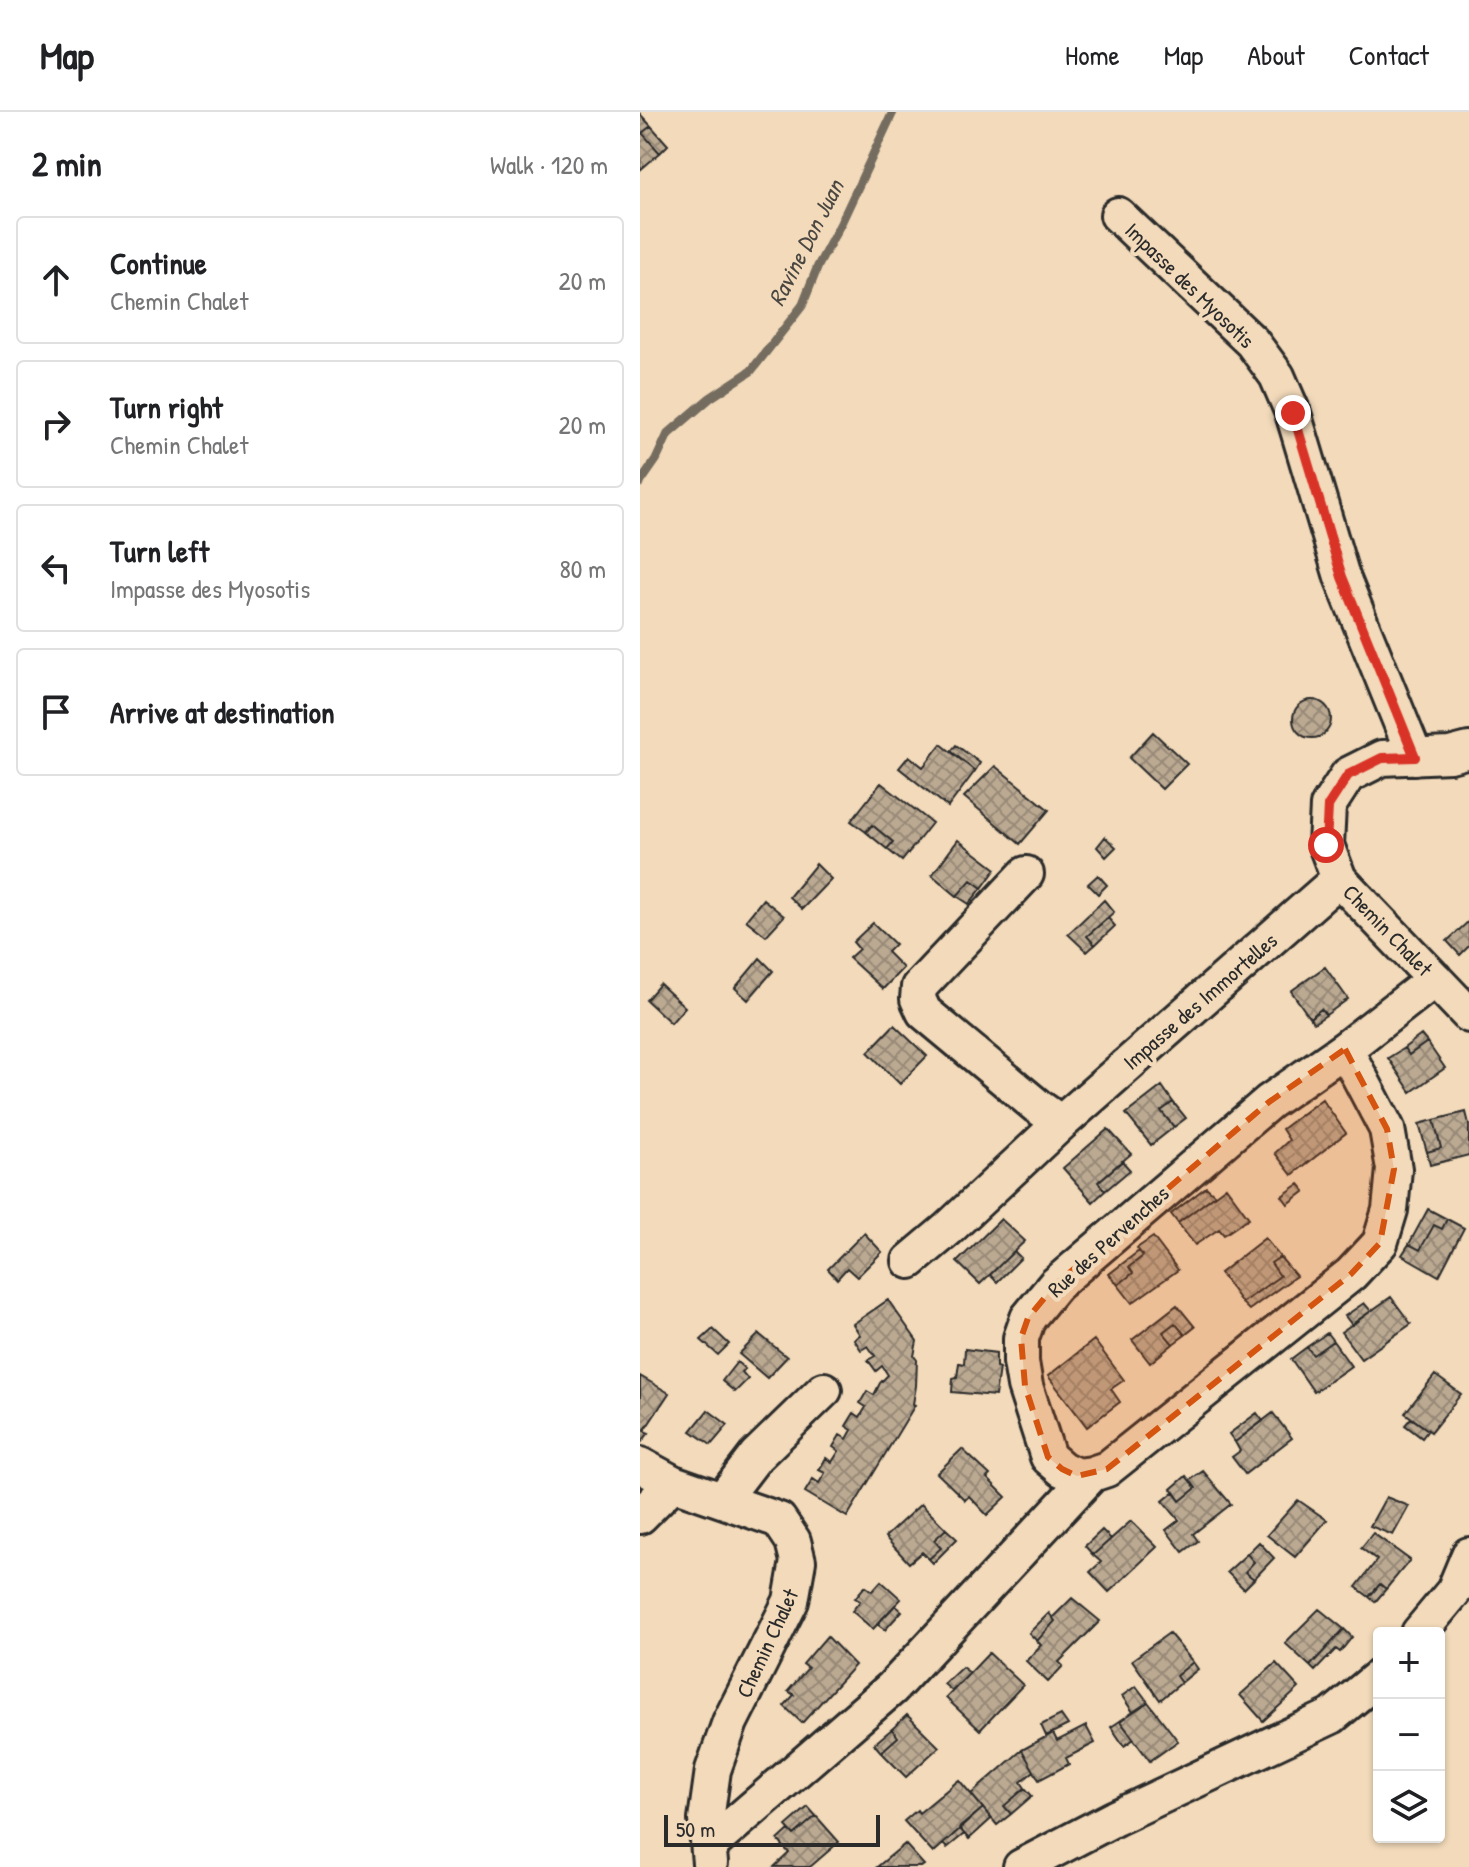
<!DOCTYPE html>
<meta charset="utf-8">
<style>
body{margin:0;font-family:"Patrick Hand",sans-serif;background:#f2f2f2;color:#202124}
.controls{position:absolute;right:24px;bottom:24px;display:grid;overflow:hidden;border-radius:8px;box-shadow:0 2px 6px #0004}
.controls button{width:72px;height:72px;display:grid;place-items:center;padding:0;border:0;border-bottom:2px solid #e0e0e0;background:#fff;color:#202124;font:40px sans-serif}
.scale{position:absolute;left:24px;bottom:20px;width:216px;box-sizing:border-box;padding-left:8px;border:4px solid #2b2b2b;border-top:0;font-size:22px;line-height:28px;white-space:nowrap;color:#2b2b2b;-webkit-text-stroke:6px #f2daba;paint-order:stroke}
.stop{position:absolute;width:24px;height:24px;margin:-18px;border:6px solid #d93025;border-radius:50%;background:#fff}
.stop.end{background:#d93025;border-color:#fff;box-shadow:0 2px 8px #0008}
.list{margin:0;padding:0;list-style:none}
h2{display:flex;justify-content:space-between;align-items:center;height:104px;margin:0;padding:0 32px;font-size:34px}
h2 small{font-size:26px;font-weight:400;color:#757577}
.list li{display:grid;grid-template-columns:52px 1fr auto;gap:24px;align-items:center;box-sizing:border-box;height:128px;margin:0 16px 16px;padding:0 16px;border:2px solid #e0e0e0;border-radius:8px}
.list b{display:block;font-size:30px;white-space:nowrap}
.list p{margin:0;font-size:26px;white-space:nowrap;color:#757577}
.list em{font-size:26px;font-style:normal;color:#757577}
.icon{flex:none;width:44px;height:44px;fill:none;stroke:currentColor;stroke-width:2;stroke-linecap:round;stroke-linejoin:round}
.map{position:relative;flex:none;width:829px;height:1755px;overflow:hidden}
header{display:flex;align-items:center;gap:48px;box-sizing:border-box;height:112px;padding:0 40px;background:#fff;border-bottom:2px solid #e0e0e0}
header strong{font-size:38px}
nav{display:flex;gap:44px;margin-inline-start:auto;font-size:28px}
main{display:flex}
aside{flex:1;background:#fff}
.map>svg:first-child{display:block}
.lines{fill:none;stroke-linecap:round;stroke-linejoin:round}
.stream{stroke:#746c60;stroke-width:9}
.building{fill:url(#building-cross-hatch);stroke:#2b2b2b;stroke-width:2}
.minor-casing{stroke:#2b2b2b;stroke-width:40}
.minor{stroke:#f2daba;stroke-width:34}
.route{stroke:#d93025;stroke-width:10}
.marked{fill:#d5540f;fill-opacity:0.2;stroke:#d5540f;stroke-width:6;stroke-dasharray:16 10;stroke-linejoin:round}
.labels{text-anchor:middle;stroke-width:8;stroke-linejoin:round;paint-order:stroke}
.street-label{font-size:22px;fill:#2b2b2b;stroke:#f2daba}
.water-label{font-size:24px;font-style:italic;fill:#4a4641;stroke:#f2daba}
</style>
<header>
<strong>Map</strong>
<nav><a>Home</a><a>Map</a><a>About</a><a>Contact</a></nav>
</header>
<main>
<aside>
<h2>2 min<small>Walk · 120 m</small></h2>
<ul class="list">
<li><svg class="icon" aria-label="ahead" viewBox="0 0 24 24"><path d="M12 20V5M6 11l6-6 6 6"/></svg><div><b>Continue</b><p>Chemin Chalet</p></div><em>20 m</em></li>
<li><svg class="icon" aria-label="right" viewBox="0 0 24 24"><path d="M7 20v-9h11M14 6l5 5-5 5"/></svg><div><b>Turn right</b><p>Chemin Chalet</p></div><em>20 m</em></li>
<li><svg class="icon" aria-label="left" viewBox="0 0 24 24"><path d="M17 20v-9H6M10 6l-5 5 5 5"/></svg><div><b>Turn left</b><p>Impasse des Myosotis</p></div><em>80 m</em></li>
<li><svg class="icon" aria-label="arrive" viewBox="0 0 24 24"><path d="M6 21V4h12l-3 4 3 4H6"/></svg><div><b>Arrive at destination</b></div></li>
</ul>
</aside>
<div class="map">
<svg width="829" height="1755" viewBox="0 0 829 1755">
<defs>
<pattern id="building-cross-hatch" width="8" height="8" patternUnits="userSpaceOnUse" patternTransform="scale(2)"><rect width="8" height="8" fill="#bba992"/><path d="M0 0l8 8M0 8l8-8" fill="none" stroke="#988a77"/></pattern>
</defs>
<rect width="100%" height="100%" fill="#f2daba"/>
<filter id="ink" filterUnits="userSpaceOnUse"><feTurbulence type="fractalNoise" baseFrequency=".0125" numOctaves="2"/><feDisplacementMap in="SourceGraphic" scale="16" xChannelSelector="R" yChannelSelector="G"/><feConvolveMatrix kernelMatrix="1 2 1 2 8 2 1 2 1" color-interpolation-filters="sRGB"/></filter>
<g filter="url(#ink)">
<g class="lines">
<path class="stream" d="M0 371 16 348 28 322 70 286 111 259 162 194 178 154 201 111 253 0"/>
</g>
<path class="building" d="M0 2 11 14 2 21 20 41 0 58Z
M11 14 28 33 20 41 2 21Z
M653 607a19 19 0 1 1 38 0a19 19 0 1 1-38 0Z
M513 620 547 652 522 677 489 646Z
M301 632 335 659 308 695 259 656 269 644 283 655Z
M316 633 340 651 335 659 311 639Z
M355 654 409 698 380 732 324 685Z
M241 671 292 711 262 749 247 737 253 730 232 713 226 720 211 709Z
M232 713 253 730 247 737 226 720Z
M465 725 476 735 466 745 457 735Z
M318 728 356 757 342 776 331 768 317 784 292 763Z
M176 752 191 767 162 797 149 785Z
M458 763 467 773 458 782 448 772Z
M331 768 342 776 329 792 317 784Z
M123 787 144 804 126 824 106 808Z
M464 788 474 800 447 824 455 833 447 840 428 822Z
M468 806 475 814 455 833 447 824Z
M829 809V834L820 843 807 829Z
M233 811 255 832 247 840 263 856 243 877 209 846 219 837 213 830Z
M120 846 133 859 108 888 95 876Z
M685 855 708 887 686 903 681 897 670 906 651 879Z
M20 872 45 895 31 911 6 888Z
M681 897 686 903 674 911 670 906Z
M254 913 287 944 260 972 228 940Z
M781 923 787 930 769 943 764 936Z
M787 930 805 956 771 980 748 946 764 936 769 943Z
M522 974 533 990 521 999 534 1015 511 1033 486 1002Z
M682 987 706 1021 652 1063 635 1041 649 1028 642 1017Z
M533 990 546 1006 534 1015 521 999Z
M826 1000 829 1012V1043L790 1053 787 1040 801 1036 794 1008Z
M794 1008 801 1036 787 1040 779 1012Z
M468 1017 491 1042 458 1070 465 1079 453 1090 423 1056Z
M482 1049 490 1058 465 1079 458 1070Z
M659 1072 665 1079 648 1092 642 1084Z
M566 1075 575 1083 538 1111 531 1102Z
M586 1075 609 1106 584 1123 579 1117 555 1133 538 1111Z
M788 1097 807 1107 802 1117 794 1113 780 1138 769 1132Z
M361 1107 385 1129 340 1172 317 1150Z
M807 1107 824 1116 799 1164 762 1143 769 1132 780 1138 794 1113 802 1117Z
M224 1121 242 1140 217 1165 207 1156 197 1167 188 1157Z
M513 1125 538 1158 492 1191 478 1173 493 1161 489 1155 503 1144 497 1136Z
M625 1126 640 1145 631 1151 640 1164 602 1191 580 1161Z
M374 1139 381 1146 357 1170 350 1163Z
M499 1139 503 1144 489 1155 493 1161 478 1173 469 1162Z
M640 1145 656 1164 609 1198 602 1191 640 1164 631 1151Z
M751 1185 771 1212 721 1247 701 1220Z
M248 1188 277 1229 274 1244 277 1248 276 1274 273 1292 275 1293 207 1405 165 1380 173 1367 179 1371 185 1361 179 1358 186 1346 192 1350 199 1339 193 1335 200 1323 207 1327 212 1318 206 1314 214 1301 220 1305 226 1295 220 1291 227 1279 234 1283 240 1271 248 1263 242 1254 236 1259 228 1248 235 1244 228 1234 221 1238 214 1227 220 1223 213 1212Z
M724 1191 731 1199 712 1213 705 1204Z
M537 1193 555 1215 545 1223 535 1211 523 1220 533 1232 510 1251 492 1228Z
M535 1211 545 1223 533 1232 523 1220Z
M73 1217 89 1232 78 1243 61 1228Z
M687 1221 693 1229 673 1243 667 1235Z
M119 1222 147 1245 127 1266 99 1242Z
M454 1228 484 1268 471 1277 480 1290 447 1315 408 1264Z
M693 1229 711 1254 674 1280 651 1247 667 1235 673 1243Z
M325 1237 356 1241V1255L359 1256 355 1284 312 1280 313 1266 317 1265 319 1251 324 1252Z
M97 1250 105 1257 102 1260 108 1267 95 1280 82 1269Z
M795 1263 821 1282 791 1320 765 1301Z
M0 1264 29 1281 4 1319 9 1321 0 1332Z
M68 1298 88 1313 71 1333 51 1319Z
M617 1301 623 1309 595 1330 589 1322Z
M633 1301 652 1326 605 1362 592 1345 600 1339 595 1330Z
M771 1306 788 1318 782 1326 765 1313Z
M322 1337 350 1363 347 1366 366 1385 347 1403 329 1384 325 1388 297 1361Z
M563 1359 591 1392 553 1422 558 1429 543 1440 526 1418 539 1408 523 1389 534 1380 540 1389 556 1376 550 1368Z
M546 1364 556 1376 540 1389 531 1377Z
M746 1385 769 1394 753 1423 730 1414Z
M658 1388 687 1408 655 1445 627 1423Z
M281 1392 306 1417 294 1428 301 1436 289 1447 282 1440 269 1451 245 1425Z
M491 1409 517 1435 469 1480 450 1460 461 1450 453 1443Z
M306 1417 317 1427 293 1451 289 1447 301 1436 294 1428Z
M462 1418 471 1427 453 1443 445 1434Z
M733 1421 770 1448 746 1477 740 1472 729 1485 716 1475 737 1448 721 1436Z
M619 1430 634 1446 614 1467 605 1460 614 1450 607 1442Z
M607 1442 614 1450 605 1460 614 1467 604 1477 587 1460Z
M241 1469 261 1487 233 1517 212 1499 220 1489 215 1486 225 1474 232 1479Z
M740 1472 746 1477 735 1490 729 1485Z
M432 1486 460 1509 419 1550 423 1554 408 1570 386 1549 401 1533 397 1529 415 1509 412 1506Z
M255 1493 262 1499 245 1518 237 1512Z
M679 1497 704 1517 670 1554 645 1531Z
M409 1501 415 1509 397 1529 389 1521Z
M704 1517 712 1525 700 1540 696 1537 675 1559 670 1554Z
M529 1521 553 1550 536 1564 541 1571 520 1588 492 1548Z
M187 1524 215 1553 162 1611 144 1594 154 1583 148 1579 168 1556 163 1552Z
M349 1541 383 1573 340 1618 306 1586Z
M553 1550 558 1557 541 1571 536 1564Z
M636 1551 659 1576 623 1609 600 1583Z
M322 1555 330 1561 312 1579 304 1572Z
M496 1574 508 1590 493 1600 482 1584Z
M508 1590 538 1629 510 1649 480 1609Z
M267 1603 299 1635 266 1665 241 1640 258 1625 252 1617Z
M421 1603 428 1613 406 1624 401 1613Z
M480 1609 494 1627 484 1634 471 1615Z
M446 1614 455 1631 426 1646 429 1652 399 1668 382 1638 413 1621 417 1629Z
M252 1617 258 1625 241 1640 234 1632Z
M382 1638 394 1659 381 1670 385 1676 364 1694 371 1702 357 1713 331 1682Z
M319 1668 343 1696 293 1741 264 1709 277 1698 279 1701Z
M385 1676 392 1684 371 1702 364 1694Z
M168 1695 176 1704 154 1723 146 1714Z
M343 1696 351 1707 329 1727 319 1716Z
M176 1704 199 1730 170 1755H134L149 1741 138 1728 149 1718 154 1723Z
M320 1717 324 1722 307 1736 303 1732Z
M265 1732 284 1753 281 1755H237Z"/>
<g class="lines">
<g class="minor-casing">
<path id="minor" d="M478 103 612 230 637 264 653 301 702 465 775 645
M829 638 810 643 742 646 708 663 688 694 686 733 699 767 829 903
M386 762 279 875 278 887 284 900 397 994 421 1011 699 767
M705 937 747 1017 754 1057 750 1098 740 1131 711 1162 467 1357 452 1362 437 1364 422 1357 408 1345 385 1274 381 1250V1226L388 1206 415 1173 629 990 705 937 795 867
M270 1149 308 1117 421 1011
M0 1353 33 1371 139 1408 153 1429 158 1449 151 1489 90 1610 73 1658 66 1708 70 1751
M83 1387 116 1344 184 1278
M0 1404 33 1371
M779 1521 814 1479 829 1443
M69 1734 252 1576 452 1362
M381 1755 475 1706 692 1604 739 1565"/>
</g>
<use href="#minor" class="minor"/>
</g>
</g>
<g class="lines" filter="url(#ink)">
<path class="route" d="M653 301 702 465 775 645 742 646 708 663 688 694 686 733"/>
</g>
<path class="marked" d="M705 937 747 1017 754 1057 740 1131 711 1162 467 1357 437 1364 422 1357 408 1345 385 1274 381 1226 388 1206 415 1173 629 990Z"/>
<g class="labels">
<g class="street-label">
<text transform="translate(550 173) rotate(44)" y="8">Impasse des Myosotis</text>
<text transform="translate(748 818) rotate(46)" y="8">Chemin Chalet</text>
<text transform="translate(560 889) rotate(-41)" y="8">Impasse des Immortelles</text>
<text transform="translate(468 1129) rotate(-42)" y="8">Rue des Pervenches</text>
<text transform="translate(127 1531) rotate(-65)" y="8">Chemin Chalet</text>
</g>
<g class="water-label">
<text transform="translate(166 131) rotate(-63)" y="8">Ravine Don Juan</text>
</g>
</g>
</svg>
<div class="controls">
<button>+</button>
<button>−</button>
<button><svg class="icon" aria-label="layers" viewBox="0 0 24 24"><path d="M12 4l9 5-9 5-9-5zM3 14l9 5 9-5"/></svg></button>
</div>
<div class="scale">50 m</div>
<div class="stop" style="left:686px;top:733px"></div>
<div class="stop end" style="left:653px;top:301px"></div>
</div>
</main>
